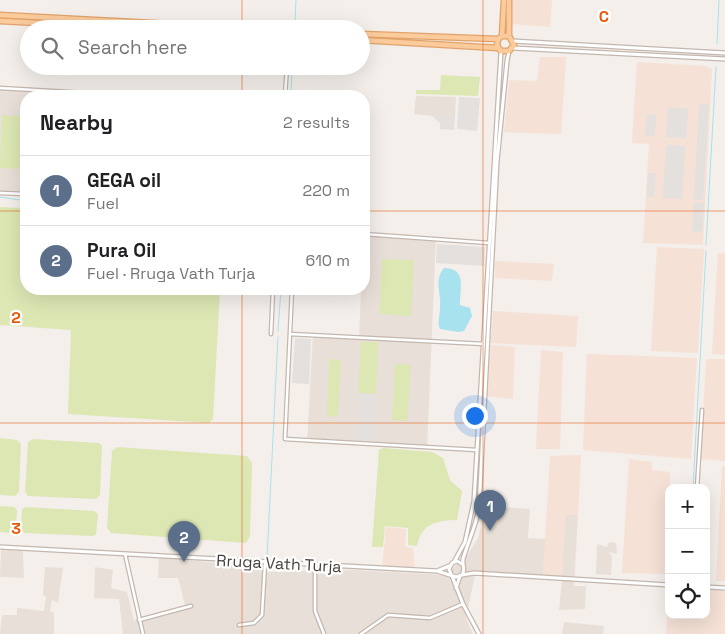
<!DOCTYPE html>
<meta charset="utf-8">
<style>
body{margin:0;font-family:"Space Grotesk",sans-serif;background:#f2f2f2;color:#202124}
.controls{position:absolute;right:15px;bottom:15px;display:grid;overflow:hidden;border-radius:10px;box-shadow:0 5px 20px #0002}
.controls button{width:45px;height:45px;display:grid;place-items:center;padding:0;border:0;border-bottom:1px solid #e0e0e0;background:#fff;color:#202124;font:25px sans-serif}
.you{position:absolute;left:474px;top:415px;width:18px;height:18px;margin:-12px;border:4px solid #fff;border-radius:50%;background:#1a73e8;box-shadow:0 0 0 8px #1a73e833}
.badge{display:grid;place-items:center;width:32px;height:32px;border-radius:50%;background:#d93025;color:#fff;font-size:16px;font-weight:700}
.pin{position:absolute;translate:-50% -41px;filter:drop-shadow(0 1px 2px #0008)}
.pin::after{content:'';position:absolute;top:26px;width:18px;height:15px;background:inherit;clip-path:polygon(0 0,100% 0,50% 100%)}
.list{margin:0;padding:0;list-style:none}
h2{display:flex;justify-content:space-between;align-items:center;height:65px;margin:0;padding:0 20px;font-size:21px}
h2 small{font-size:16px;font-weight:400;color:#757577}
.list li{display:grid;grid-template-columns:32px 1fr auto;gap:15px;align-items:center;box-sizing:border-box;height:70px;padding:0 20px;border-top:1px solid #e0e0e0}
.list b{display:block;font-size:19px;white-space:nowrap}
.list p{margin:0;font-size:16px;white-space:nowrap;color:#757577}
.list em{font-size:16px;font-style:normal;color:#757577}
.icon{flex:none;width:28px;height:28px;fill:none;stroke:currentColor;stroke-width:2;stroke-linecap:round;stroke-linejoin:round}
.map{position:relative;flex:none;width:725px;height:634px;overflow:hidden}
.search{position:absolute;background:#fff;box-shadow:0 5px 20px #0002;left:20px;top:20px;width:350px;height:55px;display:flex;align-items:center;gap:12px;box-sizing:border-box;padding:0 18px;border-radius:28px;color:#757577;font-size:19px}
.panel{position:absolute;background:#fff;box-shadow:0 5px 20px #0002;left:20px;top:90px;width:350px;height:205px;border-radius:20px}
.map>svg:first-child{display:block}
.residential{fill:#e8dfd8}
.commercial{fill:#f5e1d6}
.green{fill:#dce7b4}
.parking{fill:#e3e0de}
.water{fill:#a8e2ef}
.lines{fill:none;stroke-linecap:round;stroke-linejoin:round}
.stream{stroke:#a8e2ef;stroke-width:1}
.minor-casing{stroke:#c3b7af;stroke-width:5}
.tertiary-casing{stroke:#c3b7af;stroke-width:5.5}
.primary-casing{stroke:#e1a36b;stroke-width:7}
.minor{stroke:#fff;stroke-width:2.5}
.tertiary{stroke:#fff;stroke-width:3}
.primary{stroke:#fbcb9c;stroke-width:4.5}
.grid{fill:none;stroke:#e8590c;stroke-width:1;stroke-opacity:0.55}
.labels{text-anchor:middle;stroke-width:4.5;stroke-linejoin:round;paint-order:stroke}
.street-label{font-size:16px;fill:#483e38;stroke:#fff}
.grid-label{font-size:16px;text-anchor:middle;font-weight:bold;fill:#e8590c;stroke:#fff;stroke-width:4.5;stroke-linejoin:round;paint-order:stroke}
</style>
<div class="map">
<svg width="725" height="634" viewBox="0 0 725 634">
<rect width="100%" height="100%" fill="#f4efea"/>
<path class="residential" d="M0 89 57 93V96H26V193L0 191Z
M416 96 456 97 455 117H440V123L432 116 414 114Z
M364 233 436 238 427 448 307 443 313 334 359 337 361 289H364Z
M486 506 530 509 528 538 546 539 543 575 562 577 565 514 578 515 574 586H586L585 609 559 610 562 580 475 575 466 618 473 634H123L119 599 94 598 95 567 113 570 111 588 127 592 134 621 185 605 178 578H158L159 557 267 568V572L354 570 445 575 468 554 478 538Z
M609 542 616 543 617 554 608 552 612 556 611 575 596 574 597 544 607 547Z
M1 550 23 551 24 578 0 577Z
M45 567 63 568 58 603 52 600 50 612H54V634H0L2 615H17V608L44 611 46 597 43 595Z
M564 622 604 626 603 634H562Z"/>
<path class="commercial" d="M512 0H552L550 27 511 24Z
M540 57H566L561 134 504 132 509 80 537 81Z
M637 62 705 66 712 69 703 245 643 243 649 144 632 143Z
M657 247 704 249 698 353 651 351Z
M718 253 725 254V355L712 354Z
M495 261 554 264 552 281 495 278Z
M493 311 578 316 576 347 491 343Z
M491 345 515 347 513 399 487 396Z
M541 350 563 352 560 449H536Z
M587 354 697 358 691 459 583 450Z
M706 359H725V461L701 459Z
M581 455 578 515H565L562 577 543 575 550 456Z
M629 459 652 462V470L670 472 665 574 622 573Z
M722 466H725V581H716Z
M386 527 406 529 405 546 413 549 415 569H382Z
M669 588V615H706V590L725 591V634H666Z"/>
<path class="green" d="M441 75 480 77 478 96 416 94V90H440Z
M2 115 26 116 24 169 0 168Z
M0 207 21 208V227L26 228V289H220L213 419 209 423 68 414 71 330 0 325Z
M382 259 414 260 411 316 379 314Z
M361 342H378L376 394 358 393Z
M329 359 341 360 338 417 327 416Z
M395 364 411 365 407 421 392 420Z
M0 438 17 440 21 444 19 492 15 496 0 495Z
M33 439 99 443 102 446 100 495 96 499 28 496 25 492 28 442Z
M117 447 247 456 252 463 250 536 246 543 111 533 107 528 112 451Z
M383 448 432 452 443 458 450 480 462 491 457 520C437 520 421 524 417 546L408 545V528L385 526 383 547H372L379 450Z
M0 506 14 507 17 510 16 529 12 533 0 532Z
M26 507 94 511 98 514 96 534 93 536 25 533 21 531 22 509Z"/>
<path class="parking" d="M459 97 480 98 477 131 457 129Z
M699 104 709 105 703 200 694 199Z
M668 107 688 109 686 138 666 137Z
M647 114 656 115 655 136H645Z
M440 117H455L454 130 440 129Z
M666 145 685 146 682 199 663 198Z
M648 173H656L654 197 647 196Z
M694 202 704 203 702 232 692 231Z
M437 244 485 247 484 266 436 263Z
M295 338 311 339 309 384 292 383Z
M358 393 376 394 373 441H356Z"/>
<path class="water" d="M444 268C467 268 460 288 460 305L470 308 472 316 464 331 458 332 440 329C437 322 440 315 440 308 442 293 433 281 444 268Z"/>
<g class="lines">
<path class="stream" d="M295 24 296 0
M717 44 719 0
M291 96 292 66
M0 197 26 201
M706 245 716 67
M278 331 281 289
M693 488 706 251
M267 558 278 337"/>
<g class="minor-casing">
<path id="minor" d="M0 88 137 96
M285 96 287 66
M0 193 26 194
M364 234 489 243
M292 289 285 439 477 450
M271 334 273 289
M290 334 484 344
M697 488 702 410
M125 554 143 634
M315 566V611L324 634
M139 620 191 606
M239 625 254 623 262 615 265 563
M361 634 388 615 430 618 463 604"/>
</g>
<g class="tertiary-casing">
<path id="tertiary" d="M513 41 725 53
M513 48 725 59
M0 547 437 571 456 577 462 575C466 569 462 566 463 559 468 542 476 526 479 508L497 162 507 61 509 51
M454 562 465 542 474 501 501 51
M437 571 449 566
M451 574 449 569 452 563 457 561 462 564
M462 575 474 573 669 585
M452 576 463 604 479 634
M706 587 725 588
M456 588 460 576"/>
</g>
<g class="primary-casing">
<path id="primary" d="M509 0V36L514 45 509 51H501L497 46 498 39 502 36H509
M0 15 265 29
M0 21 152 29
M361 34 498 39
M502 36 504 0
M361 40 498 48"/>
</g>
<use href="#minor" class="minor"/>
<use href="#tertiary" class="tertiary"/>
<use href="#primary" class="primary"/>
</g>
<path class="grid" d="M242 0V29M483 0V634M242 66V96M0 211H26M364 211H725M242 289V634M0 423H725"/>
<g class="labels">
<g class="street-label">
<text transform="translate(279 563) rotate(3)" y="6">Rruga Vath Turja</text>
</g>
</g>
<g class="grid-label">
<text x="604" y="22">C</text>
<text x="16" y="323">2</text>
<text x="16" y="534">3</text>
</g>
</svg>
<div class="controls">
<button>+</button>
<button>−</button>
<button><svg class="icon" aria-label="locate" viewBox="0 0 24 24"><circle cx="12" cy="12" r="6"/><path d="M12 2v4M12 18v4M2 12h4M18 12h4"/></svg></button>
</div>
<div class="you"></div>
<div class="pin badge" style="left:490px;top:531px;background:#5c6f8a">1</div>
<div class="pin badge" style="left:184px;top:562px;background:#5c6f8a">2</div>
<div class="search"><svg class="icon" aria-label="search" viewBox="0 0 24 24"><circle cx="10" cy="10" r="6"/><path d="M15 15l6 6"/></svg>Search here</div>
<section class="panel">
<h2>Nearby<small>2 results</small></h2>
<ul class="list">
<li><span class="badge" style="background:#5c6f8a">1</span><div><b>GEGA oil</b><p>Fuel</p></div><em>220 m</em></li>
<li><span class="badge" style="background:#5c6f8a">2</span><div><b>Pura Oil</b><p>Fuel · Rruga Vath Turja</p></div><em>610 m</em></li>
</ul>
</section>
</div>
